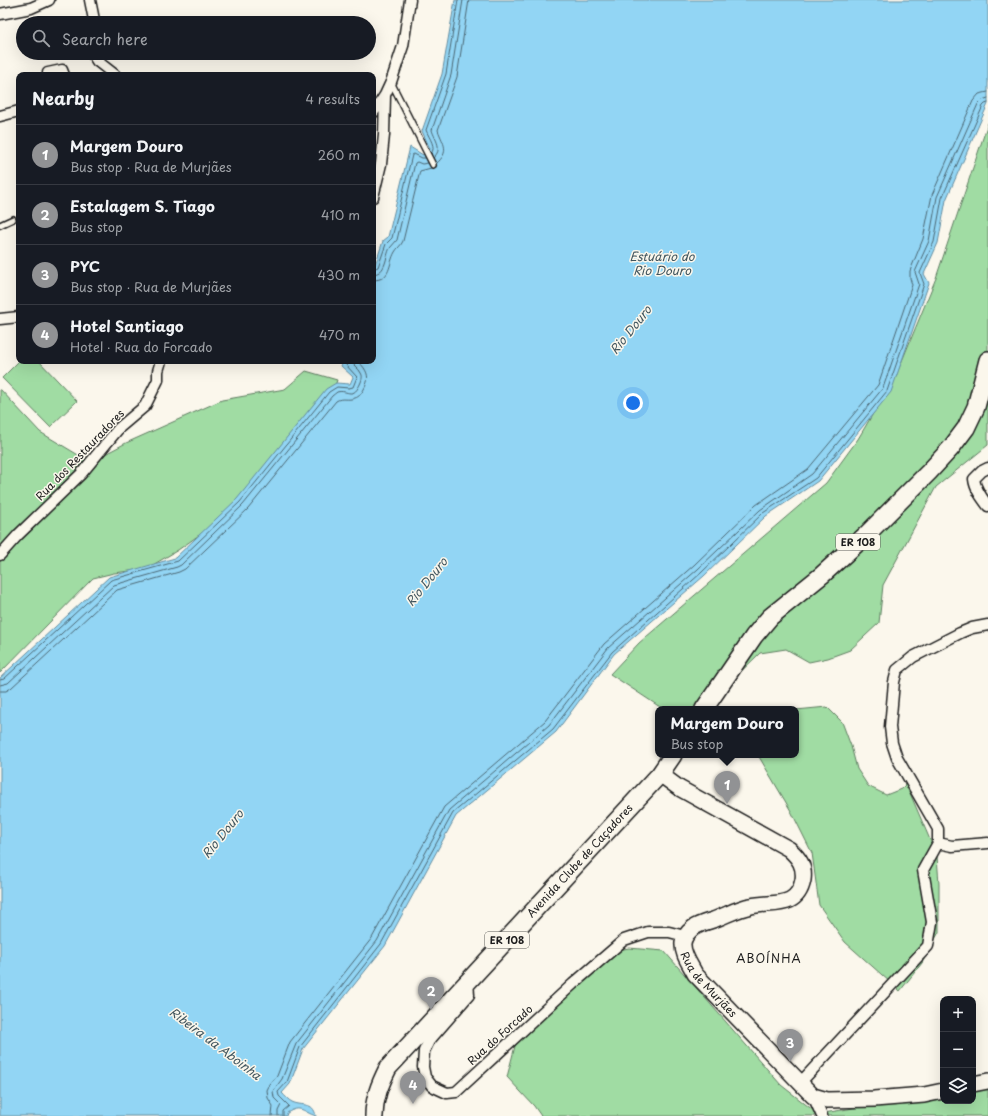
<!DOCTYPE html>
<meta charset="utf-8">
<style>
body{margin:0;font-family:"Playpen Sans",sans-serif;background:#242831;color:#f1f3f6}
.controls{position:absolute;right:12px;bottom:12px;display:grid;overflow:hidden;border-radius:8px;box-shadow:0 4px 16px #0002}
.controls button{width:36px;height:36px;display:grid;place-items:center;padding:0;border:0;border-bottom:1px solid #363941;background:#171b24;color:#f1f3f6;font:20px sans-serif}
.you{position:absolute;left:633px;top:403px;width:14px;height:14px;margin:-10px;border:3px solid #fff;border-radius:50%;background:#1a73e8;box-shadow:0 0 0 6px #1a73e833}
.badge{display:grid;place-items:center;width:26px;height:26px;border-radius:50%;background:#919294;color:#fff;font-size:13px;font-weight:700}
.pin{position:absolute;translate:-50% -33px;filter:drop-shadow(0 1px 2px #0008)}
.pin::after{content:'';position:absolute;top:21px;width:14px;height:12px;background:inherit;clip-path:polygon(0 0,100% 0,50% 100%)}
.popup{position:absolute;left:655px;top:706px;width:144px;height:52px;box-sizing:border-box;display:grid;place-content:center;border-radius:8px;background:#171b24;filter:drop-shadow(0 1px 3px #0005);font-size:13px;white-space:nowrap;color:#9ea1a6}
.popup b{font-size:15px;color:#f1f3f6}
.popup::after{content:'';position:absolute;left:50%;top:100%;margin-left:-8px;border:8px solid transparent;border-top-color:#171b24}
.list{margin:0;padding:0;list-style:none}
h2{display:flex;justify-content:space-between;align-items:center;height:52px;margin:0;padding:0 16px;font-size:17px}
h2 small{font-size:13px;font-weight:400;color:#9ea1a6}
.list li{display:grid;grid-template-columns:26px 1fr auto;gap:12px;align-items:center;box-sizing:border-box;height:60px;padding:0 16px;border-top:1px solid #363941}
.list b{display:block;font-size:15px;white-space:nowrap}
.list p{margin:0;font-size:13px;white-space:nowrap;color:#9ea1a6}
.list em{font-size:13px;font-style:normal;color:#9ea1a6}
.icon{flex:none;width:22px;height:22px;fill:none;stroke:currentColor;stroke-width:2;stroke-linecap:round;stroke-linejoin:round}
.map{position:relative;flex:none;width:988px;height:1116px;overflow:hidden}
.search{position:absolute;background:#171b24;box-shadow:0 4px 16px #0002;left:16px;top:16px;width:360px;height:44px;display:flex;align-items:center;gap:10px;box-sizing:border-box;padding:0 14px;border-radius:22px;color:#9ea1a6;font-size:15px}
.panel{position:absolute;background:#171b24;box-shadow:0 4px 16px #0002;left:16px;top:72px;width:360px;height:292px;border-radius:8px}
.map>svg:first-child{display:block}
.green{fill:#a0dca3;stroke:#5e7c60}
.water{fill:#92d5f4;stroke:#638b9e}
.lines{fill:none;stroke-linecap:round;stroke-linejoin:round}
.shore{stroke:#4b6672;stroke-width:1}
.lane-casing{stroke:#1c1c1c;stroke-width:8}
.street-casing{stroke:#1c1c1c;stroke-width:13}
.secondary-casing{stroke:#1c1c1c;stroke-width:18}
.primary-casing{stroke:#1c1c1c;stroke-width:20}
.lane{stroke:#fbf7ec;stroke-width:5}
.street{stroke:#fbf7ec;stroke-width:10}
.secondary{stroke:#fbf7ec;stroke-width:15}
.primary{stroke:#fbf7ec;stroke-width:17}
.labels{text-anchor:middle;stroke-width:3;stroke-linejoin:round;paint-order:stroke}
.shield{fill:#fbf7ec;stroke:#5f5e5a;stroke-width:1}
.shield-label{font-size:10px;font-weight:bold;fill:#1c1c1c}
.street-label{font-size:11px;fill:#1c1c1c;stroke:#fbf7ec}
.water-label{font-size:12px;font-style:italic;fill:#3f545d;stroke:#fbf7ec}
.neighbourhood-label{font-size:12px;letter-spacing:1px;fill:#1c1c1c;stroke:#fbf7ec}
</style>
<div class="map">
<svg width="988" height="1116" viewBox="0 0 988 1116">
<rect width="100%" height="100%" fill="#fbf7ec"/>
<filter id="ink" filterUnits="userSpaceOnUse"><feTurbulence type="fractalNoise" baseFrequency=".025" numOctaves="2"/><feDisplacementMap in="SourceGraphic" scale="8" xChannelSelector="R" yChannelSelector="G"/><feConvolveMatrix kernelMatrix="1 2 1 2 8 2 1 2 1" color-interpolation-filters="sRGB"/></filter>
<g filter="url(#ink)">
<path class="green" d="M988 123V445L936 487 883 585 879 623 850 650 828 658 809 662 786 649 760 653 724 688 714 709H663L610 674 639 643 826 483 858 439 897 373 936 278Z
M19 361H39L77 401 50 427 2 378Z
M306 371 337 380 335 386 219 527 209 528 178 550 146 569 114 573 93 578 0 673V389L40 432 90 462 126 443 222 400 285 389Z
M827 707 842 722 851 746 857 769 868 786 886 795 901 789 906 784 937 856 939 884V932L922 963 900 991 845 942 819 905 812 853 791 811 758 755H796V710Z
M629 948 664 951 781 1085 818 1114 943 1093V1101H973V1087L988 1085V1116H541L534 1106 507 1077 515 1046 603 953Z"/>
<path class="water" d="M455 0H988V104L946 200 938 243 924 274 929 283 891 392 818 481 766 516 704 576 614 654 556 732 456 816 385 946 303 1049 290 1084 282 1093C285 1096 288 1100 292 1102 303 1107 313 1101 316 1116 303 1112 301 1104 287 1113L286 1116H0V678L109 577 175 558 237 499 326 389 336 383 350 384 353 377 341 366 343 361H373V271L383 241 388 237 410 147 423 155 430 149 422 131 442 74Z"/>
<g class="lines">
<path class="shore" d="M431 154C437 147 429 138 426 130L446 74 458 0
M433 158C444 149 435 140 432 130L451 75 463 0
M436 164C451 151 443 144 438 130L457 77 469 0
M373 269 378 267 386 244 392 238 412 155 414 154 422 158H426
M373 274C387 273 385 257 390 248 392 245 395 243 397 240L415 163 417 162 422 164 428 163
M373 280C392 280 388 264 395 252 397 248 401 246 403 241L420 171 431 168
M0 680 4 679 111 580 178 561 240 502 329 392 337 387 349 388 353 387 357 377 346 365V361
M0 685 8 683 114 585 177 567 181 565 243 505 332 396C334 395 335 393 337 392 348 389 353 401 361 382 362 379 363 376 361 373 359 368 353 366 351 361
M0 691H6L11 688 117 590 179 572 185 569 248 509 336 401C342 397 348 401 355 398 359 397 362 393 364 389 371 377 367 370 358 361
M272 1116 273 1106 268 1098 267 1090 270 1084 277 1076 290 1042 372 938 444 807 545 721 604 644 694 565 756 505 808 469 878 385 912 285 910 278V271L923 239 932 195 973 101 979 94 988 92
M278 1116V1111L281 1105 274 1098 273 1091 282 1079 296 1044 377 941 449 810 549 725 608 648 698 569 760 510 812 474 883 388 919 284 915 272 929 241 937 197 978 104 982 100 988 98
M283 1116V1111L289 1106 279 1096 278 1092 287 1082 300 1047 381 944 453 813 553 729 612 652 701 573 763 513 816 478 887 391 924 284 920 273 934 242 942 198 983 106 985 104 988 103"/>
<g class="lane-casing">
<path id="lane" d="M391 82 433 165
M0 225 13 219"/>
</g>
<g class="street-casing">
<path id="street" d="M90 0 94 20 92 23
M0 14 31 8 49 0
M92 53 97 61 115 75
M48 75V73L62 70 64 75
M373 113 385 95
M0 116 19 111
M373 197 381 164 384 135 385 95 391 82 403 46 410 0
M0 319 19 317
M988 468 982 471 974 479C975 489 982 498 988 506
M0 555 18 535 81 474 119 428 145 406 158 380V371L161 361
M938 843 952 846 988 843
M468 982 469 995 429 1041 424 1051 423 1067 425 1077 432 1086 447 1093 456 1092 573 984 624 940 648 932H669L685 936
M800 1083 928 946 932 922 923 870 938 843V829L897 758 892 743 890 727 894 682 897 670 913 657 960 633 972 628 988 625
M813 1096 822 1116"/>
</g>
<g class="secondary-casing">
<g id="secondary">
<path id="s1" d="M660 774 679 788 789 849C799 858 805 866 803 880 797 910 772 901 751 906 738 908 725 916 713 920 707 922 699 924 693 928 688 932 684 937 683 943 682 954 690 964 695 974L813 1096 827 1100 874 1099 924 1095 943 1091"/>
<path d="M973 1084 988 1081"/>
</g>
</g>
<g class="primary-casing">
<g id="primary">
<path d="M704 709 754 636 770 617 822 575 866 535 929 472 951 448 966 428 976 407 988 360"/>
<path id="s2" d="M374 1116C374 1098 380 1084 388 1068L660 774 673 755"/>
</g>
</g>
<use href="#lane" class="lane"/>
<use href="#street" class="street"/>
<use href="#secondary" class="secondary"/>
<use href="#primary" class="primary"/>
</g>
</g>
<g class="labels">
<g class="shield">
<rect x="836" y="534" width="44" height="16" rx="3"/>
<rect x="485" y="932" width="44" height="16" rx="3"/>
</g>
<g class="shield-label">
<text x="858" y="546">ER 108</text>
<text x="507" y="944">ER 108</text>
</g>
<g class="street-label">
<text transform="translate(80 455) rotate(-46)" y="4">Rua dos Restauradores</text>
<text dy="4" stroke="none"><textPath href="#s2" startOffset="333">Avenida Clube de Caçadores</textPath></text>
<text dy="4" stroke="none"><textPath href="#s1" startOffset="380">Rua de Murjães</textPath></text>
<text transform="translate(500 1035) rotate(-42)" y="4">Rua do Forcado</text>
</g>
<g class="water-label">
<text x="662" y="261">Estuário do<tspan x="662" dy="14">Rio Douro</tspan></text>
<text transform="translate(631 330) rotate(-51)" y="4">Rio Douro</text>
<text transform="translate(427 582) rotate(-51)" y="4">Rio Douro</text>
<text transform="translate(223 834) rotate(-51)" y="4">Rio Douro</text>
<text transform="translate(215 1044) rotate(37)" y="4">Ribeira da Aboinha</text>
</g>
<g class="neighbourhood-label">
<text x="769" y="963">ABOÍNHA</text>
</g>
</g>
</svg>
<div class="controls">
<button>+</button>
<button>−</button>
<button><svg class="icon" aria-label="layers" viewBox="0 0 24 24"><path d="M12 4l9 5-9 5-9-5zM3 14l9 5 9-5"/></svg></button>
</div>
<div class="you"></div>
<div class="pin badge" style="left:727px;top:804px">1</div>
<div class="popup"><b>Margem Douro</b>Bus stop</div>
<div class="pin badge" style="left:431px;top:1010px">2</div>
<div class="pin badge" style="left:790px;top:1062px">3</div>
<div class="pin badge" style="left:413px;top:1104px">4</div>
<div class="search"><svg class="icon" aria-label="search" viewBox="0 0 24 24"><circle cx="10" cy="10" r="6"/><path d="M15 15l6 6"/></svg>Search here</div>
<section class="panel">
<h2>Nearby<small>4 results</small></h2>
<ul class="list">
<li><span class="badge">1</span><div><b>Margem Douro</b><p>Bus stop · Rua de Murjães</p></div><em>260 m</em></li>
<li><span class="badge">2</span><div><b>Estalagem S. Tiago</b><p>Bus stop</p></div><em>410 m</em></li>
<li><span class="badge">3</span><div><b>PYC</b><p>Bus stop · Rua de Murjães</p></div><em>430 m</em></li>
<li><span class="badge">4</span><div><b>Hotel Santiago</b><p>Hotel · Rua do Forcado</p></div><em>470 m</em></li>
</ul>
</section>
</div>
